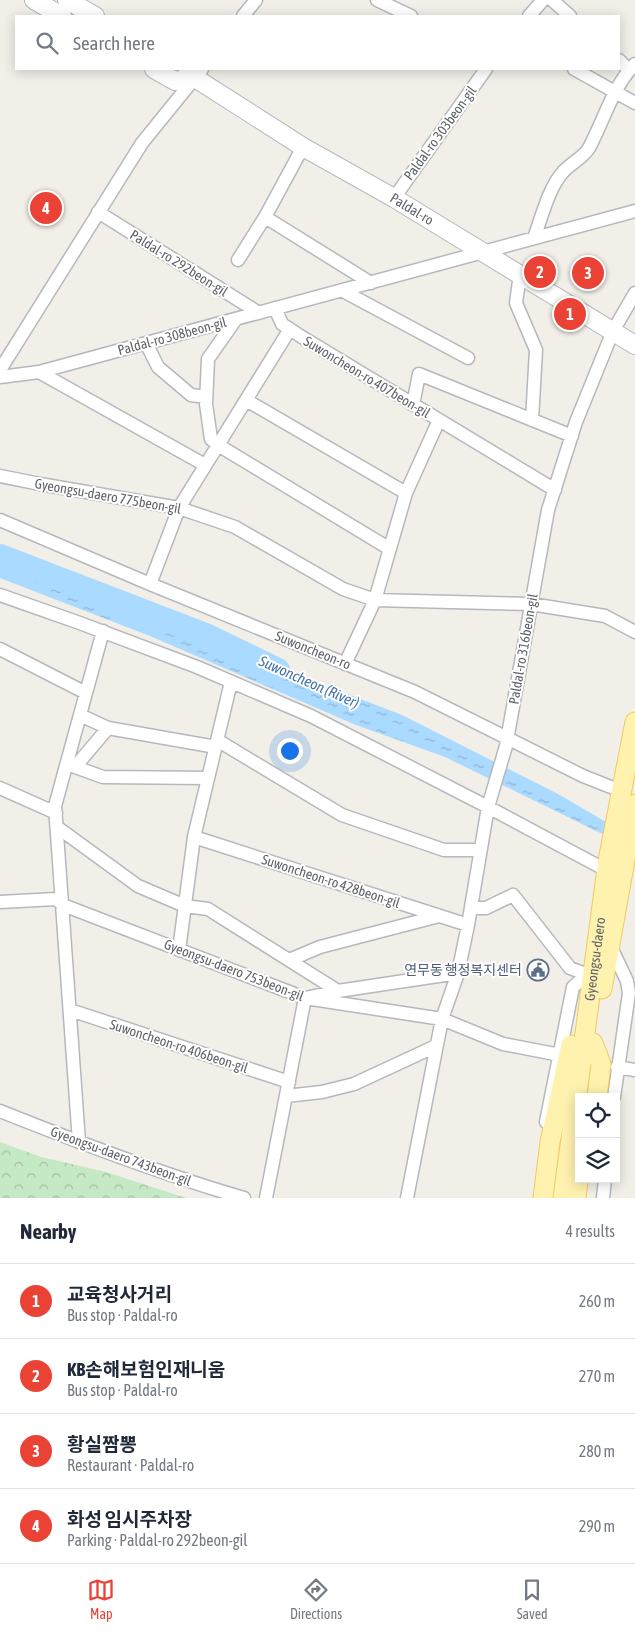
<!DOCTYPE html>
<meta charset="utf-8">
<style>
body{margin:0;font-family:"Asap Condensed","Noto Sans KR",sans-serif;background:#f2f2f3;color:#1f2937}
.controls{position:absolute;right:15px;bottom:15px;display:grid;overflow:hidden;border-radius:0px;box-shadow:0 2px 12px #0003}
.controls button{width:45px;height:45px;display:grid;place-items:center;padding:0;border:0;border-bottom:1px solid #e0e1e3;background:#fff;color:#1f2937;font:25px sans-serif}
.you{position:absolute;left:289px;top:750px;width:18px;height:18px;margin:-12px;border:4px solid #fff;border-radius:50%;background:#1a73e8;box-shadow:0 0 0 8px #1a73e833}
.badge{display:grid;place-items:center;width:32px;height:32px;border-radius:50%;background:#ea4335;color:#fff;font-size:16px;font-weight:700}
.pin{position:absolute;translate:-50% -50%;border:2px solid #fff;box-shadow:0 1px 5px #0006}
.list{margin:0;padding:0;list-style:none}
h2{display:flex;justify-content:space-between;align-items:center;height:65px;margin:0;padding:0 20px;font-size:21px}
h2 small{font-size:16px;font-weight:400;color:#747a83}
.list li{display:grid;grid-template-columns:32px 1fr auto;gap:15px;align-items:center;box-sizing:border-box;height:75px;padding:0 20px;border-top:1px solid #e0e1e3}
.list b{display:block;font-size:19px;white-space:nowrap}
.list p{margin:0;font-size:16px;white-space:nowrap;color:#747a83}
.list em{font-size:16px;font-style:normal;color:#747a83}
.icon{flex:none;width:28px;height:28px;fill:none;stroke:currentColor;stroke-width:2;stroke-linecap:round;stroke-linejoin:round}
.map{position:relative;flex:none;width:635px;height:1198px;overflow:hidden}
.search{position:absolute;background:#fff;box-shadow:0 2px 12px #0003;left:15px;right:15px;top:15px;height:55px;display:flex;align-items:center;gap:12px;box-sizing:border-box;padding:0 18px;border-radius:0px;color:#747a83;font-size:19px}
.sheet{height:365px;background:#fff}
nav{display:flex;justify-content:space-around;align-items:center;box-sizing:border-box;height:70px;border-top:1px solid #e0e1e3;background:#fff;font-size:14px;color:#747a83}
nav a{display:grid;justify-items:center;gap:2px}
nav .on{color:#ea4335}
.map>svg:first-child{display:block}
.park{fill:url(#park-crowns)}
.water{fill:url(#water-ripples)}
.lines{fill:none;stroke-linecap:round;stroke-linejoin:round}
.river{stroke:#aadaff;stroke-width:24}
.minor-casing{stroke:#b5b8bc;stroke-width:15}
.secondary-casing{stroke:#b6babf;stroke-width:20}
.primary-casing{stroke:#f2c960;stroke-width:21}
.minor{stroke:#fff;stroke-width:12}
.secondary{stroke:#fff;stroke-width:18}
.primary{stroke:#fff2af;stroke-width:19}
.labels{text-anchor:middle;stroke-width:4;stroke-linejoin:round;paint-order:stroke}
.street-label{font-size:14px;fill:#5f6368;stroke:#fff}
.service-label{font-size:14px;fill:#4e5e75;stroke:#fff;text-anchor:end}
.water-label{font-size:15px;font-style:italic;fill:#4174aa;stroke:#fff}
</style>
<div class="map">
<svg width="635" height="1198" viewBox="0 0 635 1198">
<defs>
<pattern id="park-crowns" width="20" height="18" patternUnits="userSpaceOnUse" patternTransform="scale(1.25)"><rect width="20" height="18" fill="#c5e8c5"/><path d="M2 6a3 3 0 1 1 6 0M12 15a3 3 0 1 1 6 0" fill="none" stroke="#a3c0a4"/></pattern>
<pattern id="water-ripples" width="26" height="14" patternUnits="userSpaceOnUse" patternTransform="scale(1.25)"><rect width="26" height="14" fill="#aadaff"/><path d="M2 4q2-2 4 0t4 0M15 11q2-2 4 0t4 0" fill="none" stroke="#8eb4d2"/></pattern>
</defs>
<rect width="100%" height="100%" fill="#f1efe8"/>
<path class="park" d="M0 1142 41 1157 106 1172 186 1198H0Z"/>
<path class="water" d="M0 560 402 715 558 794 635 839V850L445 757 356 725 150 636 0 578Z"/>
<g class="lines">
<path class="river" d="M0 556 208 636 278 670"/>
<g class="minor-casing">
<path id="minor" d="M377 0 411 16
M552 0 570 16
M243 16 256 0
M529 16 543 0
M619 60 629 70
M574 69 635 103
M394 198 486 69
M98 212 259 313
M265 217 371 283
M534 238C541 219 549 187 563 172 571 163 583 158 589 148 604 120 613 86 635 64
M238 260 265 217 303 147
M520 274 516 303 536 350 532 420
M343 291 468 358
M275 308 282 324 305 339 555 490
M236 319 208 359 206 404 211 439 218 445 390 549
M146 343 158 367 191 395 206 397
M0 370 142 143 202 69
M39 372 205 465
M0 377 39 372 635 211
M246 400 406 493
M413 405 419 374 572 436
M0 476 40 484 179 508 235 527 343 589 375 600 531 604 605 616 635 632
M0 520 150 584 415 692 583 776 621 791
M150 584 179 508 290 329
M0 595 77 622 197 667 311 716 488 807 606 870
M0 649 86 693
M345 664 375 600 406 493 439 420
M80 715 108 728 216 747
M217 740 342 815 444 850H480
M67 764 103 777 208 778
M75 767 108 728
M0 788 56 813
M57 827 138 886 185 906 208 909 338 991
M194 837 468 925
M0 902 56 899 63 905 305 998 442 1019 503 1044 560 1055
M472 908H486L513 895 570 968 583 973
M610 945 627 981 629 993 614 1097
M179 950 194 837 231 682
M289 960 320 947 439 916
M70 1010 289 1082
M617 1067 635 1070
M286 1096 322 1092 354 1084 436 1046
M0 1111C80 1143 161 1174 244 1198
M546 1122 573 987 582 979
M79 1142 55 806 103 631
M266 1198 305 998 338 991 458 973
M407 1198 442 1019 458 973 468 925 488 807 506 746 548 510 576 422 613 331 635 293
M603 1198 605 1179"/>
</g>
<g class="secondary-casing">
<g id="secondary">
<path d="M34 0 62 16"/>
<path d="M67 0 95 16"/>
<path d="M154 69 175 81 195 78"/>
<path id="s1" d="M188 69 195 78 303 147 394 198 635 345"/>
</g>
</g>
<g class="primary-casing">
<g id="primary">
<path d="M602 989 635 804"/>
<path d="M593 1043 601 1064 597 1097"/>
<path d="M543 1198 550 1142 571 1045"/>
<path id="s2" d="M563 1198 608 861 635 722"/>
<path d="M576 1198 579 1174"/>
</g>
</g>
<use href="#minor" class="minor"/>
<use href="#secondary" class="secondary"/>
<use href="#primary" class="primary"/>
</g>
<defs>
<g id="civic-ring" transform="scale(1.125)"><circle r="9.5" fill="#fff" stroke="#5c6f8a" stroke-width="1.5"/><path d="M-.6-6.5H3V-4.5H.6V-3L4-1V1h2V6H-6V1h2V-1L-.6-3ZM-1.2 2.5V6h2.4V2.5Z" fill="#5c6f8a"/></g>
</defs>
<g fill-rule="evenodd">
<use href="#civic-ring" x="538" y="970"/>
</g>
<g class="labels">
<g class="street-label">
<text transform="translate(440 133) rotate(-54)" y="5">Paldal-ro 303beon-gil</text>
<text dy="5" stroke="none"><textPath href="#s1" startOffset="265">Paldal-ro</textPath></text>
<text transform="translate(179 263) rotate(32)" y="5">Paldal-ro 292beon-gil</text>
<text transform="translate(172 336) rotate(-15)" y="5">Paldal-ro 308beon-gil</text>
<text transform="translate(367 377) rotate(31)" y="5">Suwoncheon-ro 407beon-gil</text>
<text transform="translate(108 496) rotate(10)" y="5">Gyeongsu-daero 775beon-gil</text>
<text transform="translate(523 649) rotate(-80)" y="5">Paldal-ro 316beon-gil</text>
<text transform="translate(313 650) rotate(22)" y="5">Suwoncheon-ro</text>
<text transform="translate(331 881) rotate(18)" y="5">Suwoncheon-ro 428beon-gil</text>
<text dy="5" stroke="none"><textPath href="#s2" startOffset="241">Gyeongsu-daero</textPath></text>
<text transform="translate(234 970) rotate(21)" y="5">Gyeongsu-daero 753beon-gil</text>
<text transform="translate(179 1046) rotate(18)" y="5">Suwoncheon-ro 406beon-gil</text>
<text transform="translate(121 1156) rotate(20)" y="5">Gyeongsu-daero 743beon-gil</text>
</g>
<g class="service-label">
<text x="522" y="975">연무동 행정복지센터</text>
</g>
<g class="water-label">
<text transform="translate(309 682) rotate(24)" y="5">Suwoncheon (River)</text>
</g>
</g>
</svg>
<div class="controls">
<button><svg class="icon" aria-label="locate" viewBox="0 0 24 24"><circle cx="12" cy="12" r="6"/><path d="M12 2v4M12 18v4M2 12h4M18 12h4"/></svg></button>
<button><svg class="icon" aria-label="layers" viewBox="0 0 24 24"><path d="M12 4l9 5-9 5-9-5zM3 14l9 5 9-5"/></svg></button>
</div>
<div class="you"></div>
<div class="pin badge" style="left:570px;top:314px">1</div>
<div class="pin badge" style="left:540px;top:272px">2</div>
<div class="pin badge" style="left:588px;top:273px">3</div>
<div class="pin badge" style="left:46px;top:208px">4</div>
<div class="search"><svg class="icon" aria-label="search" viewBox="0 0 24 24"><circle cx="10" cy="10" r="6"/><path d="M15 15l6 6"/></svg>Search here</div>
</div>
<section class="sheet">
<h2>Nearby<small>4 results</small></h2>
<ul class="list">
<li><span class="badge">1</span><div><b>교육청사거리</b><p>Bus stop · Paldal-ro</p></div><em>260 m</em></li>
<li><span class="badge">2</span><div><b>KB손해보험인재니움</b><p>Bus stop · Paldal-ro</p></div><em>270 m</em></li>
<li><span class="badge">3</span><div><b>황실짬뽕</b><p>Restaurant · Paldal-ro</p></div><em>280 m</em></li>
<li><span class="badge">4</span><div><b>화성 임시주차장</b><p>Parking · Paldal-ro 292beon-gil</p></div><em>290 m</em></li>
</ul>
</section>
<nav>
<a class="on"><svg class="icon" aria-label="map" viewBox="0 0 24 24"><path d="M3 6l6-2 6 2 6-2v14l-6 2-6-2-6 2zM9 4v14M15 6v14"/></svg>Map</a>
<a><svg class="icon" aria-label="directions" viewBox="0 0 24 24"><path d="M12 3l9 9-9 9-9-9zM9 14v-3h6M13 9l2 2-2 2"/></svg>Directions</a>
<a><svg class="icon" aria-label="saved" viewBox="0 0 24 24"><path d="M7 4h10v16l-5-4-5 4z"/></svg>Saved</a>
</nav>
